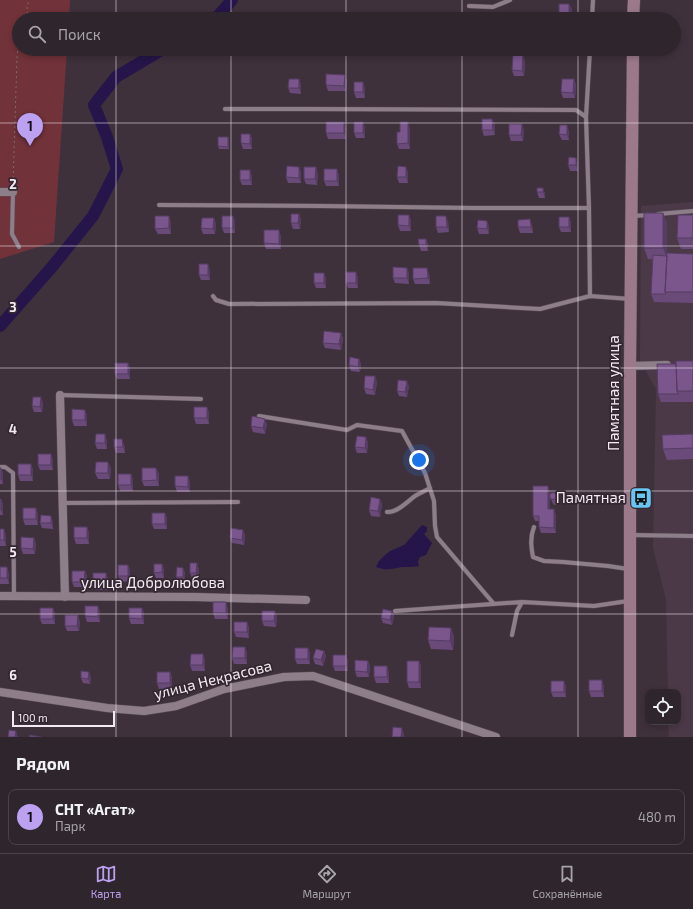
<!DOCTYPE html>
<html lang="ru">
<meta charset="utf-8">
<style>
body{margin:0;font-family:"Exo 2",sans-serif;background:#3b3139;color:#f1f3f6}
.controls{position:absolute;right:12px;bottom:12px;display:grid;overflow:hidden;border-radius:8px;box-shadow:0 2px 6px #0003}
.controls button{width:36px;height:36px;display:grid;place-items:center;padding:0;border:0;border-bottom:1px solid #4a4249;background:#2f252d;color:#f1f3f6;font:20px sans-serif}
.scale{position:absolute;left:12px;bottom:10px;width:103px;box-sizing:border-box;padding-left:4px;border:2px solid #f4ebf2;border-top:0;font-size:11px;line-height:14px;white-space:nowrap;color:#f4ebf2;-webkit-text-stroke:3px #352732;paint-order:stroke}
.you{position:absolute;left:419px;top:460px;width:14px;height:14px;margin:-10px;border:3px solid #fff;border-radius:50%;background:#1a73e8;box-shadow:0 0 0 6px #1a73e833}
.badge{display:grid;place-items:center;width:26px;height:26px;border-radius:50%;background:#bca0f2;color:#111;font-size:13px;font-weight:700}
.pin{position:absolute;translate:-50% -33px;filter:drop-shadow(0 1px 2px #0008)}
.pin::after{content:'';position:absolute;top:21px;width:14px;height:12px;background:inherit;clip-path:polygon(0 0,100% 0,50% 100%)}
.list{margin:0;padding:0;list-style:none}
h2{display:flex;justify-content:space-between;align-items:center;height:52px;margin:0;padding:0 16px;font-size:17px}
h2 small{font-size:13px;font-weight:400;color:#a7a5aa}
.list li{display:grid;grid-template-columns:26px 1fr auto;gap:12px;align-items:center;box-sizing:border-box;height:56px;margin:0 8px 8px;padding:0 8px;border:1px solid #4a4249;border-radius:8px}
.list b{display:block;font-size:15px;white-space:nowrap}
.list p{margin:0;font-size:13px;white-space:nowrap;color:#a7a5aa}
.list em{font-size:13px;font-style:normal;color:#a7a5aa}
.icon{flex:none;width:22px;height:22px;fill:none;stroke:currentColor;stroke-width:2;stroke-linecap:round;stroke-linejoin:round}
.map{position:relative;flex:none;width:693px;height:737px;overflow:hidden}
.search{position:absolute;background:#2f252d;box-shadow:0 2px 6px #0003;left:12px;right:12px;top:12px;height:44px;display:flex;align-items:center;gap:10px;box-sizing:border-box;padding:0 14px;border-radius:22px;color:#a7a5aa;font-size:15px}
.sheet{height:116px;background:#2f252d}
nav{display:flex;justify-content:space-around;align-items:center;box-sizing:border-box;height:56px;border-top:1px solid #4a4249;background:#2f252d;font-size:11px;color:#a7a5aa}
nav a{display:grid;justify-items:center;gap:2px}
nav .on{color:#bca0f2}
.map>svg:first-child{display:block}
.built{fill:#4c3948}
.green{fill:#72323a}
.water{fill:#26154a}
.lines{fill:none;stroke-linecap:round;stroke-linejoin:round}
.river{stroke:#26154a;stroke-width:12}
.lane-casing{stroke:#5b5059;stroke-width:5}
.street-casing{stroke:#5b5059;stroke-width:9}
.secondary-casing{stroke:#5b5059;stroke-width:13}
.path{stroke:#776b74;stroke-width:1;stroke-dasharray:2 3;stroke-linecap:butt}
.lane{stroke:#8e7e8a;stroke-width:4}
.street{stroke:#8e7e8a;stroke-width:8}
.secondary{stroke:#9b798b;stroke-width:12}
.wall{fill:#694a79}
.shaded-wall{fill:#553c63}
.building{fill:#7a568d;stroke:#553c63}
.grid{fill:none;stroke:#f4ebf2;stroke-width:1;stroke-opacity:0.55}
.labels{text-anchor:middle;stroke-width:3.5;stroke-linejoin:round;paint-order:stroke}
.street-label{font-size:15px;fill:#f4ebf2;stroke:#352732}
.poi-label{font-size:15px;fill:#f4ebf2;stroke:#352732;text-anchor:end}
.grid-label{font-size:13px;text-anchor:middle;font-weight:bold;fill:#f4ebf2;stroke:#352732;stroke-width:3.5;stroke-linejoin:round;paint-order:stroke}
</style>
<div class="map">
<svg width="693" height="737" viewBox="0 0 693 737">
<rect width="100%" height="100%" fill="#3f313c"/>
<path class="built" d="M693 202V737H669L668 722H678V692H668L666 599 653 548 656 389 640 361 641 206Z"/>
<path class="green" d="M0 0H70L69 19H19V49H67L54 242 0 259Z"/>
<path class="water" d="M422 525 427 527V531L424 534 432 543 426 555 420 557 418 562 419 566C413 567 408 567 402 567 392 569 387 571 376 567L379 561 385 555 390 551 404 545Z"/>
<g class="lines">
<path class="river" d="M212 19 218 16 232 0
M0 326 52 267 93 216 117 169 107 137 94 105 116 77 163 49"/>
<g class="lane-casing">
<path id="lane" d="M469 6 493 7 510 0
M592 19 593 0
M225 109H302L576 110 586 117 589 208
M586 117 590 49
M13 192 12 234 19 247
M159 205 322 206 475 208H589L590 296
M658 214 693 211
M632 216 650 215
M213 296 216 300 229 304 436 303 540 309 590 296 630 299
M60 395 201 399
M259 416 347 430 357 425 402 431 425 473 434 501 435 526 437 537 494 604
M0 467H5L13 473 14 596
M63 503 238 502
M387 512C397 513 408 501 415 496 420 493 425 491 430 488
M534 527C530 537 531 546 533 557L544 561 563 562 608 566 628 569
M631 535 693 536
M395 611 522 602 594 606 628 601
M512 635 517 611 522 602"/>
</g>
<g class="street-casing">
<path id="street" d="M0 192H13
M630 366 667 365
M60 395 65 597
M0 596 195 597 306 600
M0 692 107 708 144 711 176 706 224 689 284 677 313 676 496 737"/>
</g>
<g class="secondary-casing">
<path id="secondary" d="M633 19 634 0
M630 737V366L633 49"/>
</g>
<path class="path" d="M28 19 27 7 29 0
M13 183 17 58 18 44 19 41"/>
<use href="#lane" class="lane"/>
<use href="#street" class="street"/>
<use href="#secondary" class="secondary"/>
</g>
<path class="wall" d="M572 9 571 19H560L559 17Z
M514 49H528V53H515Z
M525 61 524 76H514L512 70Z
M299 79 301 85V94L290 93 288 88Z
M574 79 576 85 575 98H563L561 92Z
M347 80 346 91H328L326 85Z
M365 88V98H356L354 92Z
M492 119 495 124V135L484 136 482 130Z
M363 122 365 128V138H356L354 133Z
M346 128V139H328L326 133Z
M410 128V149H399L397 144 400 132Z
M524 130 523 141H511L509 135Z
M569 131V140H562L559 134Z
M250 134 252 139V149H243L241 143Z
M228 137 229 140V149H219L218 146Z
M576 158 578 163V171H570L568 165Z
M299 167 301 172V183H288L286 177Z
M408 172V183H399L397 177Z
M318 173 317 185 306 184 304 179Z
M339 175V186H326L324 181Z
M252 176V185H242L240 180Z
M543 188 545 194V198H539L537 192Z
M663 213 667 224V253L693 254V303L654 302 651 294 653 259H648L644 248Z
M299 214 301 220 300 229H293L291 223Z
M409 215 411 221V231H400L398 225Z
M693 215V249H681L677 238Z
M233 216 235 222V233H224L222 228Z
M530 219 532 225 533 233H520L518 227Z
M448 221 449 232 438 233 436 227Z
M171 222V234H158L155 229Z
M571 222V232H561L559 227Z
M216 223 215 234H203L201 228Z
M489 226V234H479L477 228Z
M281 236V249H266L264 243Z
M426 239 428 244V251H421L419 245Z
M210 270V280H201L199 275Z
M324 273 326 279V288H316L314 283Z
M409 273V284L395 283 393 278Z
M429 273 430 284H415L413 279Z
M358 277V288H348L346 283Z
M341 333 343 339 341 350 325 348 323 343Z
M359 359 361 364 360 372 351 371 349 365Z
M693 361V402H661L658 394 676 364Z
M128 363 130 368V379H117L115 374Z
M377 382 375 395 366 394 364 388Z
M409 386 407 397 399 396 397 391Z
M43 403 42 412H34L32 406Z
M207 407 209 413V424H196L194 418Z
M87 415V426H74L72 420Z
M267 424 265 434 253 432 251 426Z
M693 434V459L667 460 663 449Z
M366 437 368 443 367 453H357L355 447Z
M107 440V449H97L95 443Z
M124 444 125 453H116L114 447Z
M51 454 53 460V470H40L38 465Z
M31 464 33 470V481H20L18 475Z
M0 468 3 473V484H0Z
M111 468 110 479H98L95 473Z
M156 468 159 474V486H144L142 481Z
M131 474 133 480V491H120L118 485Z
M190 481V492H177L175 486Z
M550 492V495L551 493 559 501 558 504 555 505 553 504 550 497V509L556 515V533H541L539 527V521H535L533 516Z
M0 499 3 504V515H0Z
M380 499 382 504 380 517 371 516 369 510Z
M38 514V525H25L23 519Z
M51 516 53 522V529L42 528 40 523Z
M167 518V529H154L152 524Z
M87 527 89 533V544H76L74 538Z
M0 529 6 535V546H0Z
M243 530 245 536 244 545 232 543 230 538Z
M36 543 35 554H23L21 548Z
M162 564 164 569V578H156L154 573Z
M0 567 9 573V584H0Z
M183 568 185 573V583H179L176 577Z
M199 569 198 578H192L190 573Z
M130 570V581L120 582 118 576Z
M85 571 87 576 86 587H74L72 582Z
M106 573 108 579V590H95L93 584Z
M142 608 144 613V624H131L129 618Z
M228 608V619H215L213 613Z
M100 611V622H87L85 616Z
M275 611 277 617 276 627 264 626 262 621Z
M392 611 394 616 392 625 383 623 381 618Z
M55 613V624H42L40 619Z
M80 621 79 631H67L65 626Z
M247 622 249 628V638L236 637 234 632Z
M451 628 454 637 453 650 431 649 428 640Z
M245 647 247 653V664H234L232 658Z
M308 648 310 653V664H297L295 659Z
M324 651 326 656 323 666 315 664 313 658Z
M203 654 205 660V671H192L190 665Z
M346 655 348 661V671H335L333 666Z
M368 661 370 666 369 677H357L355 671Z
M419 661 421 666V688H409L407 682Z
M89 672 91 678 90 684 83 683 81 678Z
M170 672 172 678V689H159L157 683Z
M389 672V683H376L374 677Z
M566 686V697H553L551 692Z
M604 686V697H591L589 691Z"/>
<path class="shaded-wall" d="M569 4 572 9 571 19H570L569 17Z
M523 55 525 61 524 76 522 71Z
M345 75 347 80 346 91 344 86Z
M299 79 301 85V94L299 88Z
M574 79 576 85 575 98 573 93Z
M363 82 365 88V98L363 92Z
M492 119 495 124V135L493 130Z
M344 122 346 128V139L344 133Z
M363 122 365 128V138L363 133Z
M408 122 410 128V149L408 143Z
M522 124 524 130 523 141 521 135Z
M567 125 569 131V140L567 135Z
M250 134 252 139V149L250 144Z
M228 137 229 140V149L228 147Z
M576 158 578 163V171L576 165Z
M299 167 301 172V183L299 178Z
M316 167 318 173 317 185 315 179Z
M406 167 408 172V183L406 177Z
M337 169 339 175V186L337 181Z
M250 170 252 176V185L250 180Z
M543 188 545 194V198L543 192Z
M663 213 667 224V259L663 248Z
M299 214 301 220 300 229 298 223Z
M409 215 411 221V231L409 226Z
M169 216 171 222V234L169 228Z
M233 216 235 222V233L233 228Z
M446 216 448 221 449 232 447 227Z
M569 217 571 222V232L569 227Z
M214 218 216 223 215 234 213 229Z
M530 219 532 225 533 233 531 227Z
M487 221 489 226V234L487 229Z
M279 230 281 236V249L279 244Z
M426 239 428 244V251L426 245Z
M208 264 210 270V280L208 275Z
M407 268 409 273V284L407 278Z
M427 268 429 273 430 284 428 278Z
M356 272 358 277V288L356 283Z
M324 273 326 279V288L324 283Z
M341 333 343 339 341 350 339 344Z
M359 359 361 364 360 372 358 367Z
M128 363 130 368V379L128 374Z
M375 376 377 382 375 395 373 390Z
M407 381 409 386 407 397 405 392Z
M41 397 43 403 42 412 40 407Z
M207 407 209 413V424L207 418Z
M85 410 87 415V426L85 420Z
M265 419 267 424 265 434 263 428Z
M105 434 107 440V449L105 443Z
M366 437 368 443 367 453 365 448Z
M122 439 124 444 125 453 123 447Z
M51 454 53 460V470L51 465Z
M108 462 111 468 110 479 108 473Z
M31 464 33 470V481L31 475Z
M1 468 3 473V484L1 479Z
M156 468 159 474V486L157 480Z
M131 474 133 480V491L131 485Z
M188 476 190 481V492L188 487Z
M548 486 550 492V515L548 509Z
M557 496 559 501 558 504 556 498Z
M1 499 3 504V515L1 510Z
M380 499 382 504 380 517 378 511Z
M36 508 38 514V525L36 519Z
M554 509 556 515V533L554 528Z
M165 513 167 518V529L165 524Z
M51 516 53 522V529L51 523Z
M87 527 89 533V544L87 538Z
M4 529 6 535V546L4 540Z
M243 530 245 536 244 545 242 540Z
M34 538 36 543 35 554 33 549Z
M197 563 199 569 198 578 196 573Z
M162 564 164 569V578L162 572Z
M128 565 130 570V581L128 576Z
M7 567 9 573V584L7 578Z
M183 568 185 573V583L183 577Z
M85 571 87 576 86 587 84 582Z
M106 573 108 579V590L106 584Z
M226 602 228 608V619L226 613Z
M98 606 100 611V622L98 617Z
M53 608 55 613V624L53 619Z
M142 608 144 613V624L142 619Z
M275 611 277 617 276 627 274 621Z
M392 611 394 616 392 625 390 620Z
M78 615 80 621 79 631 77 626Z
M247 622 249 628V638L247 632Z
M451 628 454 637 453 650 450 641Z
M245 647 247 653V664L245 658Z
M308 648 310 653V664L308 659Z
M324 651 326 656 323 666 321 660Z
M203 654 205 660V671L203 665Z
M346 655 348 661V671L346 666Z
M368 661 370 666 369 677 367 672Z
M419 661 421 666V688L419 682Z
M387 666 389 672V683L387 677Z
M89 672 91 678 90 684 88 679Z
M170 672 172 678V689L170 683Z
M602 680 604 686V697L602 691Z
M564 681 566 686V697L564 692Z
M402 728 404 734V737H401Z
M16 731 18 737H15Z"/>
<path class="building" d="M559 4H569V17H559Z
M513 54 523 55 522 71 512 70Z
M326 74 345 75 344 86 326 85Z
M289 79H299V88H288Z
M562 79H574L573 93 561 92Z
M354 82H363V92H354Z
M482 119H492L493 130H482Z
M326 122H344V133H326Z
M354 122H363V133H354Z
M400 122H408V143L397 144V132H400Z
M509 124H522L521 135H509Z
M560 125H567V135L559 134Z
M241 134H250V144L241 143Z
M218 137H228V147L218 146Z
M569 157 576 158V165H568Z
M287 166 299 167V178L286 177Z
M398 166 406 167V177H397Z
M304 167H316L315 179H304Z
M324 169H337V181H324Z
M240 170H250V180H240Z
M537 188H543V192H537Z
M644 213H663V248H644Z
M291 214H299L298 223H291Z
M398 215H409V226L398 225Z
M678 215H693V238H677Z
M155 216H169V228L155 229Z
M222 216H233V228H222Z
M436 216H446L447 227H436Z
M559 217H569V227H559Z
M202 218H214L213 229 201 228Z
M530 219 531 227H518V220Z
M478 220 487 221V229L477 228Z
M264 230H279V244L264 243Z
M418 239H426V245H419Z
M667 253 693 254V292H665Z
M653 255 667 256 665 292 666 294H651Z
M199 264H208V275H199Z
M393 267 407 268V278H393Z
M413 268H427L428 278 413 279Z
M346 272H356V283H346Z
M314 273H324V283H314Z
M324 331 341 333 339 344 323 343Z
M350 357 359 359 358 367 349 365Z
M676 361H693V391H677Z
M115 363H128V374H115Z
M657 364H676L677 391 678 394H658Z
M365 376H375L373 390 364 388Z
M398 380 407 381 405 392 397 391Z
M33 397H41L40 407 32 406Z
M194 407H207V418H194Z
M72 409 85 410V420H72Z
M252 416 265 419 263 428 251 426Z
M96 434H105V443H95Z
M693 434V448L663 449 662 435Z
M357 436 366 437 365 448 355 447Z
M114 439H122L123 447H114Z
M38 454H51V465H38Z
M96 462H108V473H95Z
M18 464H31V475H18Z
M0 468H1V479H0Z
M142 468H156L157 480 142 481Z
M118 474H131V485H118Z
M175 476H188V487L175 486Z
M533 486H548V509H554V528L539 527V516H533Z
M549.5 496a3.5 3.5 0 1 1 7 0a3.5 3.5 0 1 1-7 0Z
M371 497 380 499 378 511 369 510Z
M0 499H1V510H0Z
M23 508H36V519H23Z
M152 513H165V524H152Z
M41 515 51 516V523H40Z
M74 527H87V538H74Z
M231 528 243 530 242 540 230 538Z
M0 529H4V540H0Z
M21 537 34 538 33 549 21 548Z
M190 563H197L196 573H190Z
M154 564H162V572L154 573Z
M118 565H128V576H118Z
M0 567H7V578H0Z
M177 567 183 568V577H176Z
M72 571H85L84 582H72Z
M93 573H106V584H93Z
M213 602H226V613H213Z
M85 606H98V617L85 616Z
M40 608H53V619H40Z
M129 608H142V619L129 618Z
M383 609 392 611 390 620 381 618Z
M262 611H275L274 621H262Z
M65 615H78L77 626H65Z
M234 622H247V632H234Z
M429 627 451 628 450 641 428 640Z
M233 647H245V658H232Z
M295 648H308V659H295Z
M316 649 324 651 321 660 313 658Z
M191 654H203V665H190Z
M333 655H346V666H333Z
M355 660 368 661 367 672 355 671Z
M407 661H419V682H407Z
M374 666H387V677H374Z
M81 671 89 672 88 679 81 678Z
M157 672H170V683H157Z
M589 680H602V691H589Z
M551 681H564V692H551Z
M393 727 402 728 401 737H392Z
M9 730 16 731 15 737H8Z
M30 735 41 737H29Z"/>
<path class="grid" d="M116 0V19M231 0V19M346 0V19M462 0V19M578 0V19M116 49V737M231 49V737M346 49V737M462 49V737M578 49V737M0 123H693M0 246H693M0 368H693M0 491H693M0 614H693"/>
<defs>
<g id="bus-square" transform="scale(1.15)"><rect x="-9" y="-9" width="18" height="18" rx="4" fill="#68c4f0" stroke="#352732"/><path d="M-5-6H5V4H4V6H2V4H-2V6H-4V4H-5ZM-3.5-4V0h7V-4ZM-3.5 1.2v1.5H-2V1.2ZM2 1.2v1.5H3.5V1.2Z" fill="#111"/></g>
</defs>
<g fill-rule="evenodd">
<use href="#bus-square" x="641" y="498"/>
</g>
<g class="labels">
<g class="street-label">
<text transform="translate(614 393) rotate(-90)" y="5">Памятная улица</text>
<text x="153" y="588">улица Добролюбова</text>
<text transform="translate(213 680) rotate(-14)" y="5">улица Некрасова</text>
</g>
<g class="poi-label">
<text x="626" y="503">Памятная</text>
</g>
</g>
<g class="grid-label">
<text x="13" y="189">2</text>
<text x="13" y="312">3</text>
<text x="13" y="434">4</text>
<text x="13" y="557">5</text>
<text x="13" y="680">6</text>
</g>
</svg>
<div class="controls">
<button><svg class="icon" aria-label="locate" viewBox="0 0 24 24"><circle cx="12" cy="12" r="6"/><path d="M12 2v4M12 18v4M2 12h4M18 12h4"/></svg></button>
</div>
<div class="scale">100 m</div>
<div class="you"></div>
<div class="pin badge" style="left:30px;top:146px">1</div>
<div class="search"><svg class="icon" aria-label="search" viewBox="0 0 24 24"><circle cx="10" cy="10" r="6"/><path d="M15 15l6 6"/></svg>Поиск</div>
</div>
<section class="sheet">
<h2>Рядом<small></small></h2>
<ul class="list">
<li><span class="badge">1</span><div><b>СНТ «Агат»</b><p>Парк</p></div><em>480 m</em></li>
</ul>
</section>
<nav>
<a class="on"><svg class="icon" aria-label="map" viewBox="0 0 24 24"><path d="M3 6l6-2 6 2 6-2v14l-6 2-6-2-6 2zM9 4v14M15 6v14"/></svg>Карта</a>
<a><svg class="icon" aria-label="directions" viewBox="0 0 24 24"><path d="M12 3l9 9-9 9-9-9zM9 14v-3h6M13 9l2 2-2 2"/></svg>Маршрут</a>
<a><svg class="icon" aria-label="saved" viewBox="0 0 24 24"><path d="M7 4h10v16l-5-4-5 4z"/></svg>Сохранённые</a>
</nav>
